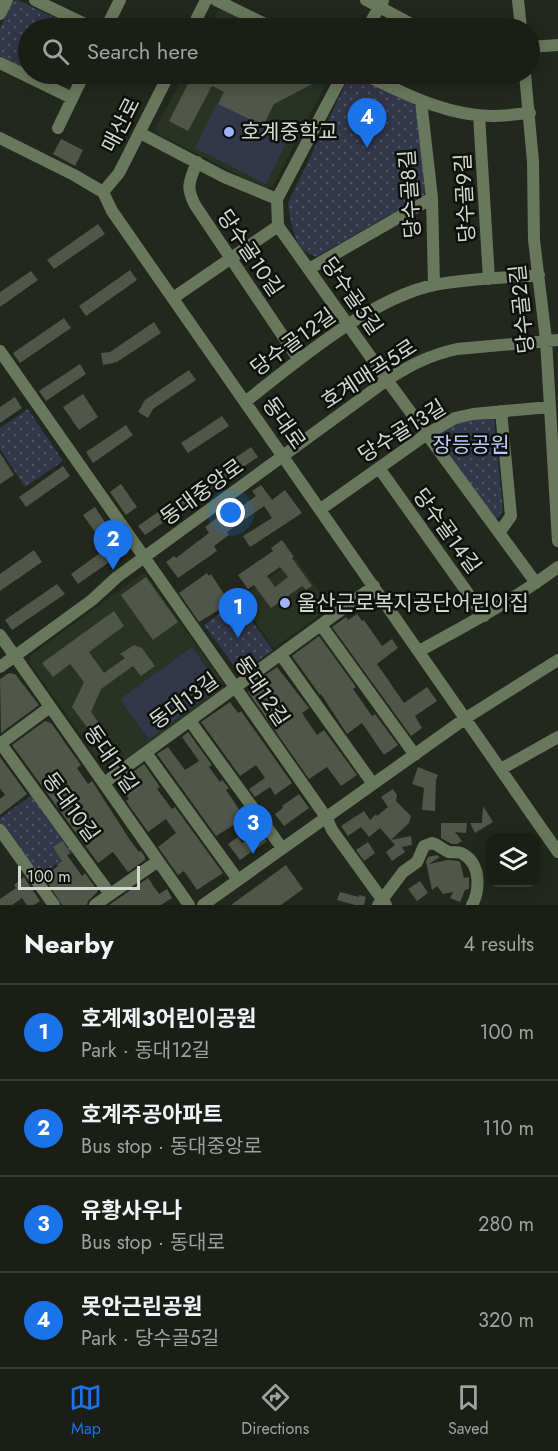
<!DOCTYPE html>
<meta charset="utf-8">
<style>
body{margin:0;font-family:Jost,"Noto Sans KR",sans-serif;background:#23271f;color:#f1f3f6}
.controls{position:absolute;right:18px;bottom:18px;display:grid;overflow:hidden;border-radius:12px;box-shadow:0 3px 15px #0003}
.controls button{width:54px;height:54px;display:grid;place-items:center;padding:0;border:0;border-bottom:2px solid #383c35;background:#1a1e16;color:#f1f3f6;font:30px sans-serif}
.scale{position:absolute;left:18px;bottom:15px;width:122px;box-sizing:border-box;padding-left:6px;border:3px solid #d4d8d1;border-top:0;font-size:16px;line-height:21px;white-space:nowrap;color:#d4d8d1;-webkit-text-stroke:4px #0e100c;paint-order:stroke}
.you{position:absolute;left:231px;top:513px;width:21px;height:21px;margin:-15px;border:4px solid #fff;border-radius:50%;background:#1a73e8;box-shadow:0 0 0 9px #1a73e833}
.badge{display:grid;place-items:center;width:39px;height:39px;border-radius:50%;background:#1a73e8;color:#fff;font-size:20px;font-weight:700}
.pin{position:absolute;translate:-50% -50px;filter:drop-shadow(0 2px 3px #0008)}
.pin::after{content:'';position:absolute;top:32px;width:21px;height:18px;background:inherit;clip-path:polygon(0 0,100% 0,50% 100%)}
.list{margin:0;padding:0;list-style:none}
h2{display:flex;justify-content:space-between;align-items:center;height:78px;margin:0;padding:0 24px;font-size:26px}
h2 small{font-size:20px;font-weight:400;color:#9fa2a1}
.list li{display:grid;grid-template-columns:39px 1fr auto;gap:18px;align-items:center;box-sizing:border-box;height:96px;padding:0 24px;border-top:2px solid #383c35}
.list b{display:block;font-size:22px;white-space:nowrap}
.list p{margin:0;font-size:20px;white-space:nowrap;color:#9fa2a1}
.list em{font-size:20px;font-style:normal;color:#9fa2a1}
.icon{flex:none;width:33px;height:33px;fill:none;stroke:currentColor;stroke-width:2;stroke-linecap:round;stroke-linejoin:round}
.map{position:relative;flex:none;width:558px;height:905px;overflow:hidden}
.search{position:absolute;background:#1a1e16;box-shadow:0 3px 15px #0003;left:18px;right:18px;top:18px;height:66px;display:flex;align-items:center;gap:15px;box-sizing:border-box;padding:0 21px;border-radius:33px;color:#9fa2a1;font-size:22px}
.sheet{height:462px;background:#1a1e16}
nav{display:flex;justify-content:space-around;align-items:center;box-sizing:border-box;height:84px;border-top:2px solid #383c35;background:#1a1e16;font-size:16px;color:#9fa2a1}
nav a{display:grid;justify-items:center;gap:3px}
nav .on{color:#1a73e8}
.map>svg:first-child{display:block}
.built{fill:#2a3323}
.park{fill:url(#park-dots)}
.pitch{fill:#323749}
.building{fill:#50564a;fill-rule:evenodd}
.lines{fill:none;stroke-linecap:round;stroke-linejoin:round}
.minor{stroke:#69785c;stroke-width:12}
.poi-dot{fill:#9fb3fd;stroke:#0e100c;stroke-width:2}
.labels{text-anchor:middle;stroke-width:5;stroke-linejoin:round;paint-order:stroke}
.street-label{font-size:21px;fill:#d4d8d1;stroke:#0e100c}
.poi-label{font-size:21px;fill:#d4d8d1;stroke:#0e100c;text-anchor:start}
.park-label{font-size:21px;fill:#bbcafc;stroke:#0e100c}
</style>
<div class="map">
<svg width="558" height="905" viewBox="0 0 558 905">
<defs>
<pattern id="park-dots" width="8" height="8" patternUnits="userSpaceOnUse" patternTransform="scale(1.5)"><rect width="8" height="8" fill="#323749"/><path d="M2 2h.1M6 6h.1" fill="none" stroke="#4f5362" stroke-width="1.8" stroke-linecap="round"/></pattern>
</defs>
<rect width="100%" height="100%" fill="#23281e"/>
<path class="built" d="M224 10 260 28H209L217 12Z
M185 74H331L273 186 265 188 158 134 155 129Z
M296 559 331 607 274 648 239 599Z
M142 574 146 575 223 682V689L110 771 105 769 29 662 30 656Z"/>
<path class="park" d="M18 0 76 28H28V70L0 56V28L13 1Z
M354 75 411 100 416 108 426 189 424 195 316 257C312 255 306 253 303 250 293 239 290 218 288 203L349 77Z
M28 409 63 461 25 487 0 449V428Z
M488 415 494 420 503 510 498 518H493L435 438V432L445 426Z
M237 601 273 650 244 671 237 670 204 625Z
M32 795 73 852 38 877 0 825V818Z"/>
<path class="pitch" d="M217 103 288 139 266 184 195 148Z
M192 647 219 685V688L149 739 121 701 123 697Z"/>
<path class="building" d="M193 74H240L248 78 257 74H268L276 77 283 74H314L318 81 274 104 263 126 218 104 224 92 212 86 188 131 169 121Z
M61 139 83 150 75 166 53 154Z
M98 224 105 234 54 269 47 260Z
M130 270 137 280 86 316 79 306Z
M31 271 38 280 0 307V292Z
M64 318 71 328 20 363 13 353Z
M154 322 161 333 117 362 103 365 101 353 110 352Z
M80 364 86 374 46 401 39 391Z
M189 370 196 380 153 409 148 418 138 412 145 400Z
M83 394 98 417 79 430 63 407Z
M15 397 22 408 0 423V407Z
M222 416 229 426 188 453 181 443Z
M126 425 133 435 93 463 86 452Z
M251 447 258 457 207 492 200 482Z
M0 453 14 475 0 484Z
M63 466 70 476 26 507 19 497Z
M121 484 137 507 126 515 110 492Z
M261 485 272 500 285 490 302 513 250 547 243 536 272 518 264 506 227 532 229 535 214 546 217 551 178 578 166 562 174 556 176 558 209 533 205 527 217 518 220 522 256 496 252 491Z
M189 490 196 500 145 535 138 526Z
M95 507 110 530 99 538 83 515Z
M282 540 294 557 292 558 312 586 306 590 302 586 271 608 254 585 248 589 238 575 273 551 271 548ZM280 567 288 577 275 587 267 576Z
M114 543 122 553 78 584 71 574Z
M34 550 42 562 0 591V574Z
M207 573 209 576 211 574 230 603 199 622 179 593Z
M146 577 178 622 153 640 121 595Z
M57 584 65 594 12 630 5 620Z
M114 611 124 626 89 652 104 673 125 658 120 654 134 645 142 648 155 666 141 676 133 666 101 689 91 712 108 735 98 742 72 707 84 682 70 664 53 677 42 663Z
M357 614 362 621 364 620 382 646 392 639 398 648 377 664 404 703 427 687 437 701 415 716 422 728 411 736 332 627 346 617 348 620Z
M319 636 356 687 353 689 372 716 375 714 398 745 384 755 362 723 347 734 321 694 320 695 292 656Z
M277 667 309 708 302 713 317 735 324 730 357 775 341 786 327 767 309 779 248 692 267 680 264 676Z
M9 673 15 674 39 705 1 733 0 679Z
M230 702 238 713 241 711 292 783 275 795 270 787 255 797 249 789 265 778 256 765 240 776 201 722Z
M45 721 51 723 81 765 77 768 88 784 92 781 130 840 139 852 141 851 145 857V860L128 872 113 852 98 863 12 745Z
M188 732 212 765 209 767 220 782 222 780 229 788 226 790 245 818 216 836 157 754 168 747 185 770 199 761 182 737Z
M0 757 27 794 0 815V799L5 795 0 788Z
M144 764 160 787 157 789 172 809 175 807 223 873 197 890 184 871 178 875 158 847 176 833 166 819 148 832 126 801 129 799 118 783Z
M418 767 438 775 436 780 435 811 422 810 424 788 412 784Z
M393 789 397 795 396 801 411 816 409 823 391 840 411 836 412 845 402 847 405 852 392 861 386 852 395 845 380 828 369 837 361 827 348 836 341 826 364 811 370 820 376 814 377 816 388 807 381 797Z
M299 794 309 808 284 826 275 814 283 808 282 806Z
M483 806 493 822 475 833 470 823H482Z
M441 823H467L466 833 455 832 462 841 457 844H452L441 838Z
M259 831 267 841 240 860 228 844 238 837 242 843Z
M62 841 70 853 67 855 82 876 85 873 98 891 88 901 87 905H62L44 877 58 866 57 864 62 861 53 847Z
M368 842 375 853 364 861 356 850Z
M437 855 440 857 429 864 448 860 458 861 460 862 464 878 469 877V889L465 890 460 902 450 898 453 892 443 894 437 886 432 890 426 862 428 857Z
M286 865 303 889 281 905H231Z
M24 877 40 901 34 905H27L22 898 12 905H0V899L16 888 14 885Z
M148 878 159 894 167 889 172 898 161 905H109Z
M420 881 428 893 417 901 408 889Z
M340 892 359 897V895L366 897 364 905H355L337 900Z"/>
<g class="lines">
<path class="minor" d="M35 0 93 28
M216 0 273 28
M366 0 419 28
M518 0 521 28
M0 14 7 0
M106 28 120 0
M192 28 206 0
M367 28 383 1
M530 47 558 45
M0 63 72 98
M343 74 277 199 278 226 387 380 536 583
M363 74C404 93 446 116 492 116 504 116 517 114 530 113
M525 74 533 162 534 240 546 340 558 541
M421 101 432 198 434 285
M479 115 489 279
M58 128 84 74
M140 133 224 177 277 199
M0 138 74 175 103 192 112 211 558 852
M197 162C190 181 185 186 195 205L299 360
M103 192 119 173 169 74
M309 269 432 198
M173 298 278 226
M0 351C108 507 217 662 326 817L332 830 386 905
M245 402C296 362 371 298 434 285 468 278 504 278 539 275
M379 468 484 616
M321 509 427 434 455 418 473 414 550 407
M499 533 511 516 501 411
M321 625 415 755
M0 635 189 905
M419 651C467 625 515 599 558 567
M281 655 373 784
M0 667 92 600 117 577 387 380C410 365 430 355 457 349L558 340
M190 721 282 848
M0 744 50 707
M1 744 110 894
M146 753 238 880
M501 769 558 737
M104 783 374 586
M0 830 54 905
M95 905 158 861
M203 905 466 718 558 660
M378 905 403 872 417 862 424 846 432 843C439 845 443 850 449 852 454 853 459 851 463 854 481 864 480 890 472 905"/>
</g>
<g class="poi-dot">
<circle cx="229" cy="132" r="6"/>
<circle cx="285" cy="603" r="6"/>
</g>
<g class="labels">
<g class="street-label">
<text transform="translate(121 125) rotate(-63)" y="7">매산로</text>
<text transform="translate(410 194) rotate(-94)" y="7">당수골8길</text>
<text transform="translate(465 198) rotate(-93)" y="7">당수골9길</text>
<text transform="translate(250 253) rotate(56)" y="7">당수골10길</text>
<text transform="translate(352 296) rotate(55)" y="7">당수골5길</text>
<text transform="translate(522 309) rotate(-96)" y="7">당수골2길</text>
<text transform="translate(293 342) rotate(-36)" y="7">당수골12길</text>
<text transform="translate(369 374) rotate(-33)" y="7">호계매곡5로</text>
<text transform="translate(284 423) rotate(55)" y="7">동대로</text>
<text transform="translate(402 431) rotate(-32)" y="7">당수골13길</text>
<text transform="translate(202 492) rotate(-36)" y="7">동대중앙로</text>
<text transform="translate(447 531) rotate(54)" y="7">당수골14길</text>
<text transform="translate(262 691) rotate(56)" y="7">동대12길</text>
<text transform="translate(184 701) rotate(-36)" y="7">동대13길</text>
<text transform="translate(111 759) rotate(55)" y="7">동대11길</text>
<text transform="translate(71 807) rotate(54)" y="7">동대10길</text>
</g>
<g class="poi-label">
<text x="241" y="139">호계중학교</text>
<text x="297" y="610">울산근로복지공단어린이집</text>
</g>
<g class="park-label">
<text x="471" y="452">장등공원</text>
</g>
</g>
</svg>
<div class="controls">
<button><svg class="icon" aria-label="layers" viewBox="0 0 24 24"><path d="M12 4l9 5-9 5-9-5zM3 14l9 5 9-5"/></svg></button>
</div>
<div class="scale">100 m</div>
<div class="you"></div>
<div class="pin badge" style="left:238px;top:638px">1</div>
<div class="pin badge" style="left:113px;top:570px">2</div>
<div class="pin badge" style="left:253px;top:854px">3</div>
<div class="pin badge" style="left:367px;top:148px">4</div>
<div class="search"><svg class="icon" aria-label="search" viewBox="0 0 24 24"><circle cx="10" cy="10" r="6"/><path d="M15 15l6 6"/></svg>Search here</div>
</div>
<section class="sheet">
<h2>Nearby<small>4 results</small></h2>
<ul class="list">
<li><span class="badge">1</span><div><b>호계제3어린이공원</b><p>Park · 동대12길</p></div><em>100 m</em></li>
<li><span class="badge">2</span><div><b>호계주공아파트</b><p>Bus stop · 동대중앙로</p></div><em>110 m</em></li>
<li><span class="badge">3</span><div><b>유황사우나</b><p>Bus stop · 동대로</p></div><em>280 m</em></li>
<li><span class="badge">4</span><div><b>못안근린공원</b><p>Park · 당수골5길</p></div><em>320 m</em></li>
</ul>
</section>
<nav>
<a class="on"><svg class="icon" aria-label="map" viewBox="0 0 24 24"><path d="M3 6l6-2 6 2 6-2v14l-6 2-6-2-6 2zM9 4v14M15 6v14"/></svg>Map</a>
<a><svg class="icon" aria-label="directions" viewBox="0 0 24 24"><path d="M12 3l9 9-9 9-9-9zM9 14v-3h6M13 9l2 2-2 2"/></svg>Directions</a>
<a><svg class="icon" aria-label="saved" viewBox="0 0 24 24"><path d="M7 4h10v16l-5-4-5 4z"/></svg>Saved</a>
</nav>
